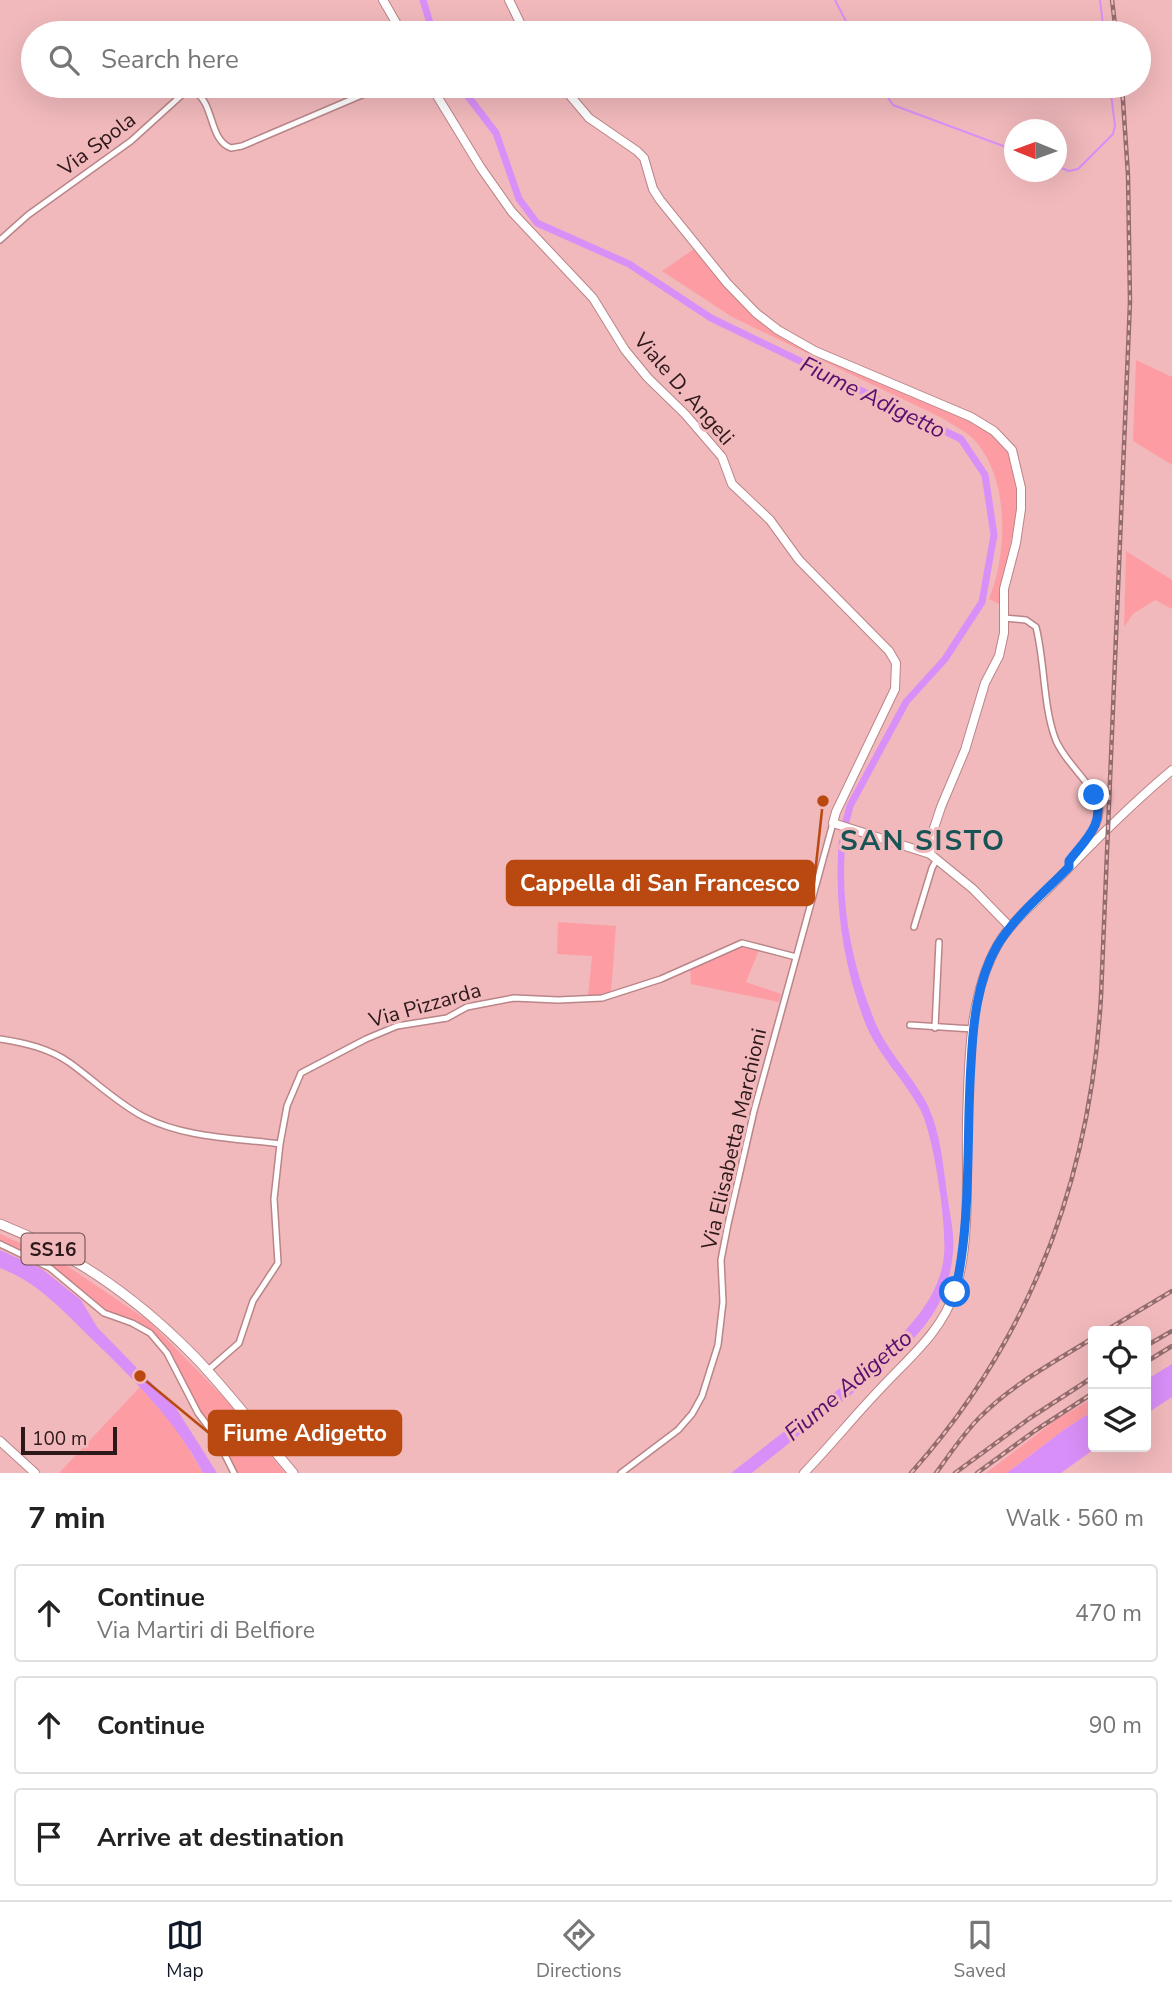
<!DOCTYPE html>
<meta charset="utf-8">
<style>
body{margin:0;font-family:"Nunito Sans",sans-serif;background:#f2f2f2;color:#222}
.controls{position:absolute;right:21px;bottom:21px;display:grid;overflow:hidden;border-radius:7px;box-shadow:0 7px 28px #0002}
.controls button{width:63px;height:63px;display:grid;place-items:center;padding:0;border:0;border-bottom:2px solid #e0e0e0;background:#fff;color:#222;font:35px sans-serif}
.compass{position:absolute;left:1004px;top:119px;width:63px;height:63px;border-radius:50%;background:#fff;box-shadow:0 7px 28px #0002;rotate:271deg}
.scale{position:absolute;left:21px;bottom:18px;width:96px;box-sizing:border-box;padding-left:7px;border:4px solid #2d181a;border-top:0;font-size:19px;line-height:24px;white-space:nowrap;color:#2d181a;-webkit-text-stroke:5px #f1b9bc;paint-order:stroke}
.stop{position:absolute;width:21px;height:21px;margin:-16px;border:5px solid #1a73e8;border-radius:50%;background:#fff}
.stop.end{background:#1a73e8;border-color:#fff;box-shadow:0 2px 7px #0008}
.list{margin:0;padding:0;list-style:none}
h2{display:flex;justify-content:space-between;align-items:center;height:91px;margin:0;padding:0 28px;font-size:30px}
h2 small{font-size:23px;font-weight:400;color:#767676}
.list li{display:grid;grid-template-columns:46px 1fr auto;gap:21px;align-items:center;box-sizing:border-box;height:98px;margin:0 14px 14px;padding:0 14px;border:2px solid #e0e0e0;border-radius:7px}
.list b{display:block;font-size:26px;white-space:nowrap}
.list p{margin:0;font-size:23px;white-space:nowrap;color:#767676}
.list em{font-size:23px;font-style:normal;color:#767676}
.icon{flex:none;width:38px;height:38px;fill:none;stroke:currentColor;stroke-width:2;stroke-linecap:round;stroke-linejoin:round}
.map{position:relative;flex:none;width:1172px;height:1473px;overflow:hidden}
.search{position:absolute;background:#fff;box-shadow:0 7px 28px #0002;left:21px;right:21px;top:21px;height:77px;display:flex;align-items:center;gap:18px;box-sizing:border-box;padding:0 24px;border-radius:38px;color:#767676;font-size:26px}
.sheet{height:427px;background:#fff}
nav{display:flex;justify-content:space-around;align-items:center;box-sizing:border-box;height:98px;border-top:2px solid #e0e0e0;background:#fff;font-size:19px;color:#767676}
nav a{display:grid;justify-items:center;gap:4px}
nav .on{color:#111827}
.map>svg:first-child{display:block}
.green{fill:#fd9da3}
.water{fill:#d98ff8}
.lines{fill:none;stroke-linecap:round;stroke-linejoin:round}
.stream{stroke:#d98ff8;stroke-width:2}
.canal{stroke:#d98ff8;stroke-width:7}
.street-casing{stroke:#ba8588;stroke-width:8}
.secondary-casing{stroke:#ba8588;stroke-width:10}
.primary-casing{stroke:#ba8588;stroke-width:11}
.street{stroke:#fff;stroke-width:5}
.secondary{stroke:#fff;stroke-width:8}
.primary{stroke:#fff;stroke-width:9}
.rail-casing{stroke:#936c6e;stroke-width:4.5}
.rail{stroke:#f1b9bc;stroke-width:2;stroke-dasharray:5;stroke-linecap:butt}
.route{stroke:#1a73e8;stroke-width:9}
.labels{text-anchor:middle;stroke-width:6;stroke-linejoin:round;paint-order:stroke}
.shield{fill:#f1b9bc;stroke:#68484b;stroke-width:2}
.shield-label{font-size:19px;font-weight:bold;fill:#2d181a}
.street-label{font-size:21px;fill:#2d181a;stroke:#f1b9bc}
.water-label{font-size:23px;font-style:italic;fill:#570f6f;stroke:#f1b9bc}
.district-label{font-size:28px;font-weight:bold;letter-spacing:2px;fill:#185455;stroke:#f1b9bc}
.leader{fill:none;stroke:#b94910;stroke-width:2.5}
.callout-dot{fill:#b94910;stroke:#f1b9bc;stroke-width:2.5}
.callout{fill:#b94910;stroke:#b94910;stroke-width:2.5}
.callout-label{font-size:23px;text-anchor:middle;font-weight:bold;fill:#fff}
</style>
<div class="map">
<svg width="1172" height="1473" viewBox="0 0 1172 1473">
<rect width="100%" height="100%" fill="#f1b9bc"/>
<path class="green" d="M694 249 720 281 740 295 767 319 806 344 964 415 990 431 1009 449 1018 468 1017 511 1004 573 1001 605 989 599C1007 555 1010 483 977 443 968 432 954 426 942 418L732 317 662 271Z
M1136 360 1172 377V465L1133 441Z
M1126 551 1172 580V609L1155 600 1133 614 1124 627Z
M558 922 616 926 611 994 588 997 592 956 557 954Z
M742 946 759 950 746 982 781 994 779 1002 691 984 690 965 727 948 732 952Z
M0 1234 60 1261 150 1322 227 1401 285 1473H237L210 1425 199 1413 169 1352 152 1333 105 1312 52 1266 0 1243Z
M140 1387 176 1428 203 1473H59Z
M1093 1398V1411L1065 1429 1007 1473H986L1056 1420Z"/>
<path class="water" d="M840 828 847 830C838 896 850 960 875 1022 887 1051 911 1074 926 1102 941 1131 943 1167 948 1200 950 1216 955 1235 953 1252 951 1277 943 1301 928 1321 901 1357 866 1383 831 1410 804 1431 778 1452 752 1473H731C763 1448 795 1423 827 1398 861 1372 894 1347 920 1313 933 1295 942 1277 944 1255 947 1226 934 1135 920 1109 904 1079 876 1053 864 1020 841 958 833 894 840 828Z
M0 1250 42 1269 81 1300 97 1327 176 1408 217 1473H203C176 1421 135 1381 93 1340 65 1313 38 1282 0 1268Z
M1172 1364V1397L1146 1414V1380Z
M1093 1411V1447H1097L1061 1473H1007L1065 1429Z"/>
<g class="lines">
<path class="stream" d="M835 0 852 33
M1100 0 1104 33
M880 86 893 105 1014 150
M1056 166 1069 171 1078 169 1113 134 1115 126 1110 86"/>
<path class="canal" d="M423 0 433 33
M460 86 496 133 519 199 537 223 629 264 711 318 961 439 985 475 994 535 982 602 945 659 906 702 850 806 844 829"/>
<g class="street-casing">
<path id="street" d="M0 240 28 215 131 141 184 93 193 91C215 101 208 140 231 148L242 146 383 86
M1004 618 1026 620 1036 627C1045 663 1043 705 1055 738 1063 761 1096 787 1099 806 1103 826 1080 846 1069 861V866
M914 927 932 868 937 859
M910 1025 973 1029
M935 1028 939 942
M0 1039C25 1043 49 1048 70 1063 95 1081 117 1103 144 1117 185 1138 235 1138 280 1144
M0 1244 50 1268 104 1313 132 1323 150 1333 167 1353 198 1413 216 1437 234 1473
M207 1371 239 1343 253 1301 278 1263 274 1199 280 1144 287 1106 301 1073 366 1039 397 1026 447 1018 467 1007 514 998 558 1000 602 998 661 979 742 943 796 957
M621 1473 678 1430 692 1414 702 1396 718 1345 723 1302 721 1260 728 1224 754 1111 833 823"/>
</g>
<g class="secondary-casing">
<path id="secondary" d="M383 0 402 33
M509 0 525 33
M431 86 481 168 512 212 593 298 625 350 648 378 685 414 722 457 732 484 770 520 799 560 889 651 896 663 895 689 836 812 833 823 930 854 973 889 1010 927
M562 86 589 118 637 151 644 158 653 189 660 200 727 283 756 313 778 330 815 351 971 417 994 431 1012 450 1021 488V509L1016 543 1004 589V633L999 656 985 683 965 750 941 807 933 831 930 854
M0 1441 35 1473
M804 1473C831 1445 855 1415 882 1387 910 1357 942 1331 955 1291 971 1243 966 1173 967 1122 969 1065 968 998 997 946 1010 923 1031 906 1050 887 1089 847 1129 806 1172 770"/>
</g>
<g class="primary-casing">
<path id="primary" d="M0 1224C73 1253 138 1299 193 1355 229 1392 260 1434 293 1473"/>
</g>
<use href="#street" class="street"/>
<use href="#secondary" class="secondary"/>
<use href="#primary" class="primary"/>
<g class="rail-casing">
<path id="rail" d="M1112 0 1116 33
M1105 1331 1172 1291
M1146 1346 1172 1331
M1146 1362 1172 1346
M911 1473C1032 1338 1091 1175 1101 996L1130 302 1128 175 1122 86
M936 1473C950 1454 963 1434 980 1417 1013 1384 1054 1362 1093 1338
M955 1473 1030 1418 1093 1377
M977 1473 1036 1430 1093 1393"/>
</g>
<use href="#rail" class="rail"/>
</g>
<g class="lines">
<path class="route" d="M955 1292C972 1220 966 1138 971 1064 973 1024 977 981 997 946 1015 916 1045 892 1069 867V861C1085 840 1107 822 1094 795"/>
</g>
<g class="labels">
<rect class="shield" x="21.5" y="1233.5" width="63" height="31" rx="5"/>
<g class="shield-label">
<text x="53" y="1256">SS16</text>
</g>
<g class="street-label">
<text transform="translate(97 144) rotate(-37)" y="7">Via Spola</text>
<text transform="translate(684 389) rotate(49)" y="7">Viale D. Angeli</text>
<text transform="translate(425 1005) rotate(-16)" y="7">Via Pizzarda</text>
<text transform="translate(734 1139) rotate(-77)" y="7">Via Elisabetta Marchioni</text>
</g>
<g class="water-label">
<text transform="translate(873 397) rotate(26)" y="8">Fiume Adigetto</text>
<text transform="translate(848 1385) rotate(-40)" y="8">Fiume Adigetto</text>
</g>
<g class="district-label">
<text x="923" y="850">SAN SISTO</text>
</g>
</g>
<path class="leader" d="M823 801L814 883M140 1376L209 1433"/>
<g class="callout-dot">
<circle cx="823" cy="801" r="7"/>
<circle cx="140" cy="1376" r="7"/>
</g>
<g class="callout">
<rect x="507" y="861" width="307" height="44" rx="7"/>
<rect x="209" y="1411" width="192" height="44" rx="7"/>
</g>
<g class="callout-label">
<text x="660" y="891">Cappella di San Francesco</text>
<text x="305" y="1441">Fiume Adigetto</text>
</g>
</svg>
<div class="controls">
<button><svg class="icon" aria-label="locate" viewBox="0 0 24 24"><circle cx="12" cy="12" r="6"/><path d="M12 2v4M12 18v4M2 12h4M18 12h4"/></svg></button>
<button><svg class="icon" aria-label="layers" viewBox="0 0 24 24"><path d="M12 4l9 5-9 5-9-5zM3 14l9 5 9-5"/></svg></button>
</div>
<svg class="compass" viewBox="-18 -18 36 36"><path d="M0-13l5 13h-10z" fill="#e53935"/><path d="M0 13l5-13h-10z" fill="#767676"/></svg>
<div class="scale">100 m</div>
<div class="stop" style="left:955px;top:1292px"></div>
<div class="stop end" style="left:1094px;top:795px"></div>
<div class="search"><svg class="icon" aria-label="search" viewBox="0 0 24 24"><circle cx="10" cy="10" r="6"/><path d="M15 15l6 6"/></svg>Search here</div>
</div>
<section class="sheet">
<h2>7 min<small>Walk · 560 m</small></h2>
<ul class="list">
<li><svg class="icon" aria-label="ahead" viewBox="0 0 24 24"><path d="M12 20V5M6 11l6-6 6 6"/></svg><div><b>Continue</b><p>Via Martiri di Belfiore</p></div><em>470 m</em></li>
<li><svg class="icon" aria-label="ahead" viewBox="0 0 24 24"><path d="M12 20V5M6 11l6-6 6 6"/></svg><div><b>Continue</b></div><em>90 m</em></li>
<li><svg class="icon" aria-label="arrive" viewBox="0 0 24 24"><path d="M6 21V4h12l-3 4 3 4H6"/></svg><div><b>Arrive at destination</b></div></li>
</ul>
</section>
<nav>
<a class="on"><svg class="icon" aria-label="map" viewBox="0 0 24 24"><path d="M3 6l6-2 6 2 6-2v14l-6 2-6-2-6 2zM9 4v14M15 6v14"/></svg>Map</a>
<a><svg class="icon" aria-label="directions" viewBox="0 0 24 24"><path d="M12 3l9 9-9 9-9-9zM9 14v-3h6M13 9l2 2-2 2"/></svg>Directions</a>
<a><svg class="icon" aria-label="saved" viewBox="0 0 24 24"><path d="M7 4h10v16l-5-4-5 4z"/></svg>Saved</a>
</nav>
